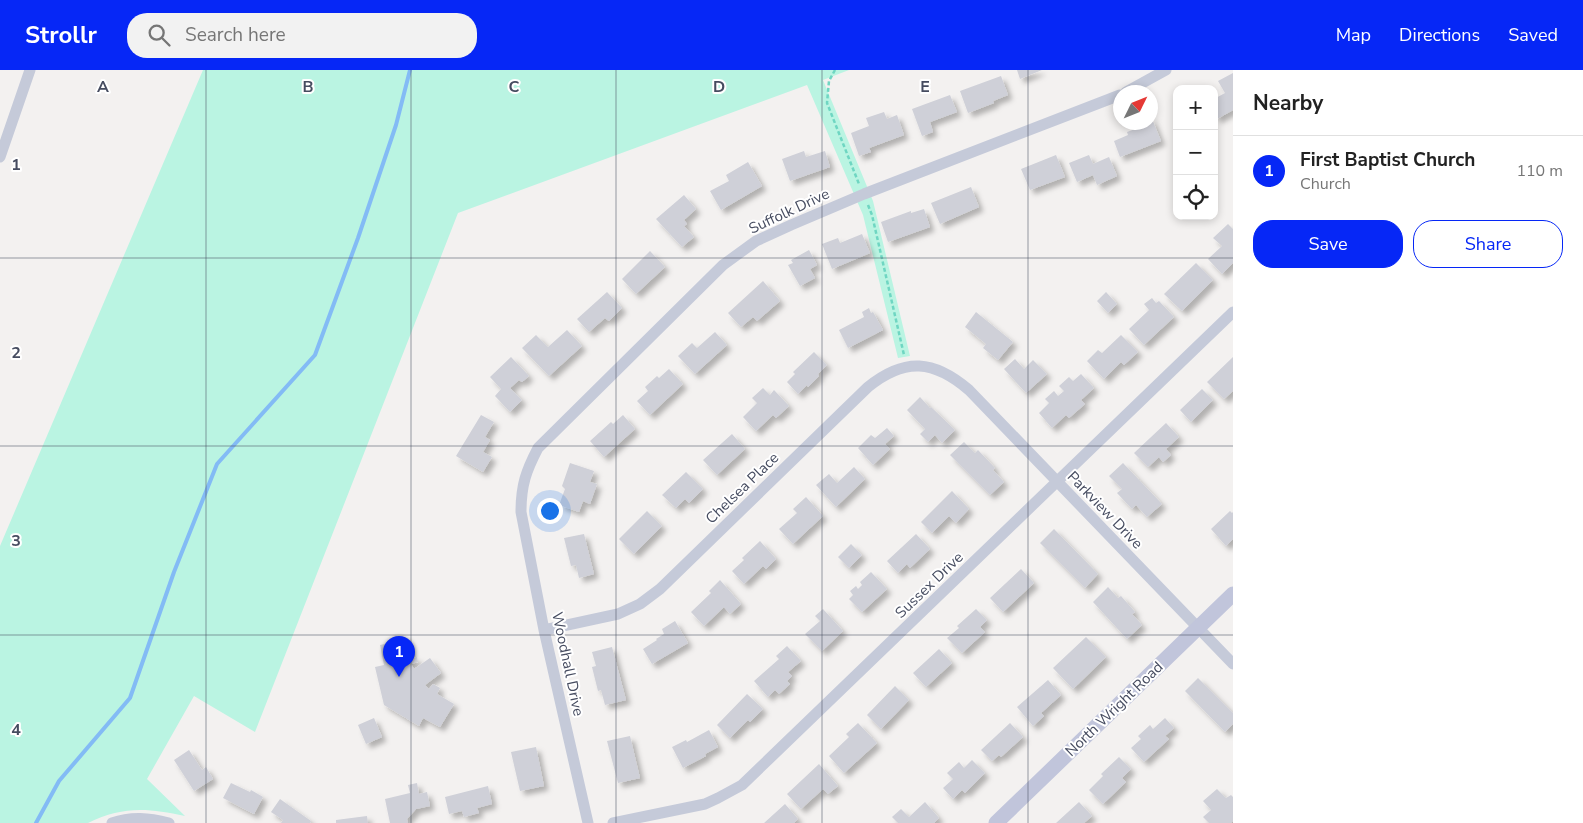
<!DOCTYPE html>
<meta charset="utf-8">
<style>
body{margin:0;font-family:"Nunito Sans",sans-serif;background:#f2f2f2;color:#222}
.controls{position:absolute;right:15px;top:15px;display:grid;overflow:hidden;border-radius:10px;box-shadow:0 2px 8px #0003}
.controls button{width:45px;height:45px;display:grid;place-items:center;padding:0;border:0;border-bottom:1px solid #e0e0e0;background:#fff;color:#222;font:25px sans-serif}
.compass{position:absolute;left:1113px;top:15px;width:45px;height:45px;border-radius:50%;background:#fff;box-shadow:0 2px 8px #0003;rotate:47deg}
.you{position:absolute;left:549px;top:440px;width:18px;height:18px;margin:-12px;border:4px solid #fff;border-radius:50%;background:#1a73e8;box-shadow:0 0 0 8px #1a73e833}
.badge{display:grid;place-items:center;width:32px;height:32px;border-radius:50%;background:#0627f6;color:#fff;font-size:16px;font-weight:700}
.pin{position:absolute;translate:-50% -41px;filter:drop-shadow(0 1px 2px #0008)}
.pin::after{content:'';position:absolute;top:26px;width:18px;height:15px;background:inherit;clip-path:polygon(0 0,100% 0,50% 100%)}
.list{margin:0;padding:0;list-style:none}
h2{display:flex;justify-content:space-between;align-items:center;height:65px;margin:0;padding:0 20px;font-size:21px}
h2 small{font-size:16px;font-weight:400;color:#767676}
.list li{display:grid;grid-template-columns:32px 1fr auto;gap:15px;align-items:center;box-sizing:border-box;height:70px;padding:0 20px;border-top:1px solid #e0e0e0}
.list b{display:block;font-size:19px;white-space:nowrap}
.list p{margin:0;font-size:16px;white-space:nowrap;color:#767676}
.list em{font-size:16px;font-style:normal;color:#767676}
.actions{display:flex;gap:10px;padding:15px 20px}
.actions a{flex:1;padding:11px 0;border:1px solid #0627f6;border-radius:20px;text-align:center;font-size:18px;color:#0627f6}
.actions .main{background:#0627f6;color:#fff}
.icon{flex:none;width:28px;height:28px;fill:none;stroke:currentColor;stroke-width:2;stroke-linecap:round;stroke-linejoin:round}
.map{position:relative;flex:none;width:1233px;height:753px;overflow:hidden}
header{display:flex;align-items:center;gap:30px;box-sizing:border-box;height:70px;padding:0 25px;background:#0627f6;color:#fff}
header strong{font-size:24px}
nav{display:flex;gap:28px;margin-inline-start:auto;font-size:18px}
.search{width:350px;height:45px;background:#f2f2f2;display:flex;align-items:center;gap:12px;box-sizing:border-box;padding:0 18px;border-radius:20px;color:#767676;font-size:19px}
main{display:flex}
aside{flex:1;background:#fff}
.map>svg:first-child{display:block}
.green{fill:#baf4e2}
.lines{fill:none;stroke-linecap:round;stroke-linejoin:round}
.stream{stroke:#83bbf5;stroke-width:4}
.building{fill:#cfd0d8;filter:url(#shadow)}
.path{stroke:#6fd6c2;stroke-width:2.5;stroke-dasharray:4 2.5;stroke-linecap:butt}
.street{stroke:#c5cad9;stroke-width:11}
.secondary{stroke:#c1c5db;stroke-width:15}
.grid{fill:none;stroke:#464c60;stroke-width:1;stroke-opacity:0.55}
.labels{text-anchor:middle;stroke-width:4;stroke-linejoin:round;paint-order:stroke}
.street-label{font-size:15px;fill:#464c60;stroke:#fff}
.grid-label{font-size:16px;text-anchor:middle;font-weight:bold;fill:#464c60;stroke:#fff;stroke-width:4;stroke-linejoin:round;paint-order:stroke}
</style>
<header>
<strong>Strollr</strong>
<div class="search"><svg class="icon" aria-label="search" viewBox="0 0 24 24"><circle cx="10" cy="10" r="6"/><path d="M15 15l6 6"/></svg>Search here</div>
<nav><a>Map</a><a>Directions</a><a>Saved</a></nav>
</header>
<main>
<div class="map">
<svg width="1233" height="753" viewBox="0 0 1233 753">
<defs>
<filter id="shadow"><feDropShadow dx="4.5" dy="4.5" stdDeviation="2.5" flood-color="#0004"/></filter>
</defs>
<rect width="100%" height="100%" fill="#f3f1f0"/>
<path class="green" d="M203 0H849L823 10 873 131 910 286 898 288 863 145 807 15 458 143 255 662 194 626 147 709 185 746C148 738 122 736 88 753H0V476Z"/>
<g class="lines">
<path class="stream" d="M36 753 59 711 130 628 174 502 217 394 315 285 358 168 396 55 410 0"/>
</g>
<path class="building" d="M1017 0H1042L1020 9Z
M1233 3V40L1217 49 1214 44V29L1225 23 1218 11Z
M1001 6 1008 25 993 31 994 33 968 43 960 21Z
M950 25 957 42 930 52 933 62 922 66 912 39Z
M884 42 887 49 897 45 904 65 869 78 871 82 859 86 851 63 869 56 866 48Z
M1150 44 1161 71 1120 87 1114 71 1128 65 1127 62 1138 58 1136 52H1150Z
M804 81 806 87 825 81 830 97 790 111 782 89Z
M1056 85 1065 107 1030 120 1021 99Z
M1089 85 1093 94 1109 87 1117 106 1097 115 1093 105 1077 112 1069 93Z
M748 92 762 116 721 140 710 121 729 111 726 105Z
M971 117 979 137 940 154 931 133Z
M684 125 696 139 684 150 687 154 684 156 694 167 682 177 656 149Z
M924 139 930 157 888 172 881 152 911 141V143Z
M1228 154 1233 159V193L1222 204 1208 189 1222 176 1213 168Z
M862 164 870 183 832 199 822 174 838 168 840 173Z
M809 180 817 195 810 199 815 208 800 216 788 195 793 193 791 190Z
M650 181 665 197 636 224 622 209Z
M1196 193 1213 210 1182 241 1164 224Z
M763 211 780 231 757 251 753 247 741 257 728 243Z
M607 222 622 238 609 251 605 248 589 262 577 249Z
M1106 222 1117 234 1108 243 1097 231Z
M1152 228 1156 233 1159 231 1174 247 1144 275 1129 259 1149 240 1144 234Z
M869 238 871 243 873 242 883 260 848 278 839 260 864 247 862 242Z
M976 242 1013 272 998 290 983 278 986 274 965 257Z
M567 260 582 276 549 306 522 278 536 265 548 277Z
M715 262 727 275 695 304 678 286 692 273 697 278Z
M1121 265 1138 282 1124 295 1121 292 1104 309 1087 291 1098 280 1102 283Z
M814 282 827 295 818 304 819 306 808 317 807 315 798 324 787 312 795 304 793 302Z
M511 287 529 306 522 312 519 310 510 318 522 330 510 342 495 326 501 319 490 307Z
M1233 287V321L1224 329 1207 312Z
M1015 289 1024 299 1033 290 1047 304 1026 323 1004 299Z
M669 299 683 314 650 345 637 331 648 321 645 317 657 306 659 308Z
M1081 304 1094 318 1081 330 1085 334 1069 348 1066 345 1052 358 1039 343 1049 333 1045 329 1054 321 1058 326 1064 321 1059 316 1069 307 1073 311Z
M763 318 770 325 774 320 789 336 776 348 773 345 756 361 743 347 757 333 752 328Z
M1202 319 1213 330 1191 352 1180 340Z
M920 327 930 338 931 337 955 360 942 373 935 365 928 372 920 364 925 359 907 340Z
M481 345 494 352 485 367 490 370 483 382 492 387 483 402 456 386Z
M623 345 635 359 604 387 590 371 611 352 613 354Z
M1166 353 1179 367 1166 379 1171 385 1163 392 1159 387 1148 397 1134 383Z
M887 358 894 366 885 374 890 379 873 395 858 378 871 365 875 368Z
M732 364 745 379 717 405 703 390Z
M964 372 975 383 978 380 995 398 993 400 1004 412 990 425 950 385Z
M570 393 594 401 590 412 597 414 590 434 583 431 579 442 559 435 565 419 562 416Z
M1123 393 1162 434 1147 447 1136 435 1132 439 1117 423 1122 419 1109 406Z
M854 397 865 409 836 437 816 415 829 404 837 413Z
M686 402 703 419 689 433 685 429 676 438 662 425Z
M952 421 969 439 956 453 949 446 932 463 921 452Z
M806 427 823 446 793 474 779 459 797 443 793 439Z
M647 441 662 456 634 484 619 469Z
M1230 441 1232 443 1233 442V469L1226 476 1211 459Z
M1054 459 1098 504 1085 518 1040 473Z
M584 464 594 504 579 508 576 495 571 496 564 468Z
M916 464 930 479 910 498 907 494 898 503 887 491Z
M760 471 776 489 766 499 763 496 744 514 732 501 744 490 742 488Z
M851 474 862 485 849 498 838 487Z
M1021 499 1034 513 1003 542 990 528Z
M871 502 887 519 862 542 849 529 853 525 850 521 856 516 858 519 862 515 860 512Z
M720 510 741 534 730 544 724 537 704 556 691 542 711 523 709 521Z
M1108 517 1118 528 1121 526 1135 542 1132 544 1142 555 1127 569 1093 532Z
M823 539 843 561 822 581 805 564 820 551 815 546Z
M976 539 987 550 980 557 985 562 962 583 947 568 959 558 957 556Z
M675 551 688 573 652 594 643 579 657 570 656 569 664 564 662 559Z
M1086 567 1106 587 1073 619 1053 598Z
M407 569 412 589 417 587 418 592 411 594 414 599 430 588 441 603 425 615 429 619 433 614 440 618 437 624 454 634 440 657 423 648 419 656 384 635 375 597 384 595 380 575Z
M787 576 801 591 788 602 792 606 787 611 790 614 779 624 775 620 768 627 754 611 779 589 776 586Z
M612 577 626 630 605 635 601 620 598 621 592 597 596 596 592 582Z
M939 579 952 593 926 617 913 603Z
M1198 608 1233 643V654L1225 662 1185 621Z
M1048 610 1061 625 1041 643 1044 646 1033 656 1017 637Z
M895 616 909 630 881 659 867 645Z
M747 624 763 639 750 652 748 650 730 668 717 655Z
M374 648 382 667 366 674 358 655Z
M1165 648 1174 658 1165 666 1169 669 1144 692 1131 678 1141 669 1138 666 1150 655 1153 659Z
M858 653 877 673 844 703 829 686 849 667 846 664Z
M1010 653 1023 667 1001 687 999 685 992 691 981 680Z
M709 660 718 677 705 684 706 686 683 698 672 677 686 670 687 672Z
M630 666 640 708 618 713 607 671Z
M536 677 544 716 520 721 511 682Z
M189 680 202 700 206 697 213 709 194 721 174 690Z
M1119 687 1131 699 1122 708 1126 712 1103 734 1089 720 1103 706 1101 704Z
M972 690 985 703 965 723 962 720 953 729 943 718 953 709 947 703 959 692 964 698Z
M819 694 838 716 828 724 823 719 801 739 787 724Z
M231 713 250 722 251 720 263 727 254 744 223 728Z
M417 713 419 724 427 722 430 736 416 739 407 749 408 753H390L385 729 410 723 408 715Z
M488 716 492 734 477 738 479 743 464 747 462 741 449 744 445 727Z
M1217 719 1226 728 1231 725 1233 727V751L1231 753H1209L1203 747 1211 740 1203 731Z
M280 729 311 751 310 753H281L283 750 271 742Z
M925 732 939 748 934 753H898L892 747 901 739 909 747Z
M1079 732 1092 746 1084 753H1056Z
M785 734 798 749 794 753H764Z
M367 746 368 753H336V750Z"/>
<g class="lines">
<path class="path" d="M835 0 829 11 827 33 859 114
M868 135 872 145 904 285"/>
<path class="street" d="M1126 22 1166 0
M0 87 30 0
M544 560 618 544 640 534 660 519 868 317C905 287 934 290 969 320L1233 594
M112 753C132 746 149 748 169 753
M588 753 544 560 521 442C521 415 526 401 538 378L723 195 756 171 791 155 864 124 1120 25
M613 753 705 734 718 728 742 715 1233 242"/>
<path class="secondary" d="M996 753 1233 524"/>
</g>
<path class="grid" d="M206 0V753M411 0V753M616 0V753M822 0V753M1028 0V753M0 188H1233M0 376H1233M0 565H1233"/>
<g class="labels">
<g class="street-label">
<text transform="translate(789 141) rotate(-25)" y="5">Suffolk Drive</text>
<text transform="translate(742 418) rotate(-44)" y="5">Chelsea Place</text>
<text transform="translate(1105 440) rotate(46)" y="5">Parkview Drive</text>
<text transform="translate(929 515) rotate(-44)" y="5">Sussex Drive</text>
<text transform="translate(568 594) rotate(78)" y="5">Woodhall Drive</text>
<text transform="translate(1114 639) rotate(-44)" y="5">North Wright Road</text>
</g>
</g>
<g class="grid-label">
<text x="103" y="22">A</text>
<text x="308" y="22">B</text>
<text x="514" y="22">C</text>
<text x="719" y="22">D</text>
<text x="925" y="22">E</text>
<text x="16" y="100">1</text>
<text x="16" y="288">2</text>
<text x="16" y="476">3</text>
<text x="16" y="665">4</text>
</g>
</svg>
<div class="controls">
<button>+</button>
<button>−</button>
<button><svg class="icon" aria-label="locate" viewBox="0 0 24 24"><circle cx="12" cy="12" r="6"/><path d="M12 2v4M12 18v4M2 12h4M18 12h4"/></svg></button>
</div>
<svg class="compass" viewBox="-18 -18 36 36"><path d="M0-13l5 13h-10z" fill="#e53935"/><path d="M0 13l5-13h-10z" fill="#767676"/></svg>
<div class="you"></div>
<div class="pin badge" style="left:399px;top:607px">1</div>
</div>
<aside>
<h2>Nearby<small></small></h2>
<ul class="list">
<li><span class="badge">1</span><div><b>First Baptist Church</b><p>Church</p></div><em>110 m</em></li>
</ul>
<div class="actions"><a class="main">Save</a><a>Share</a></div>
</aside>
</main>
